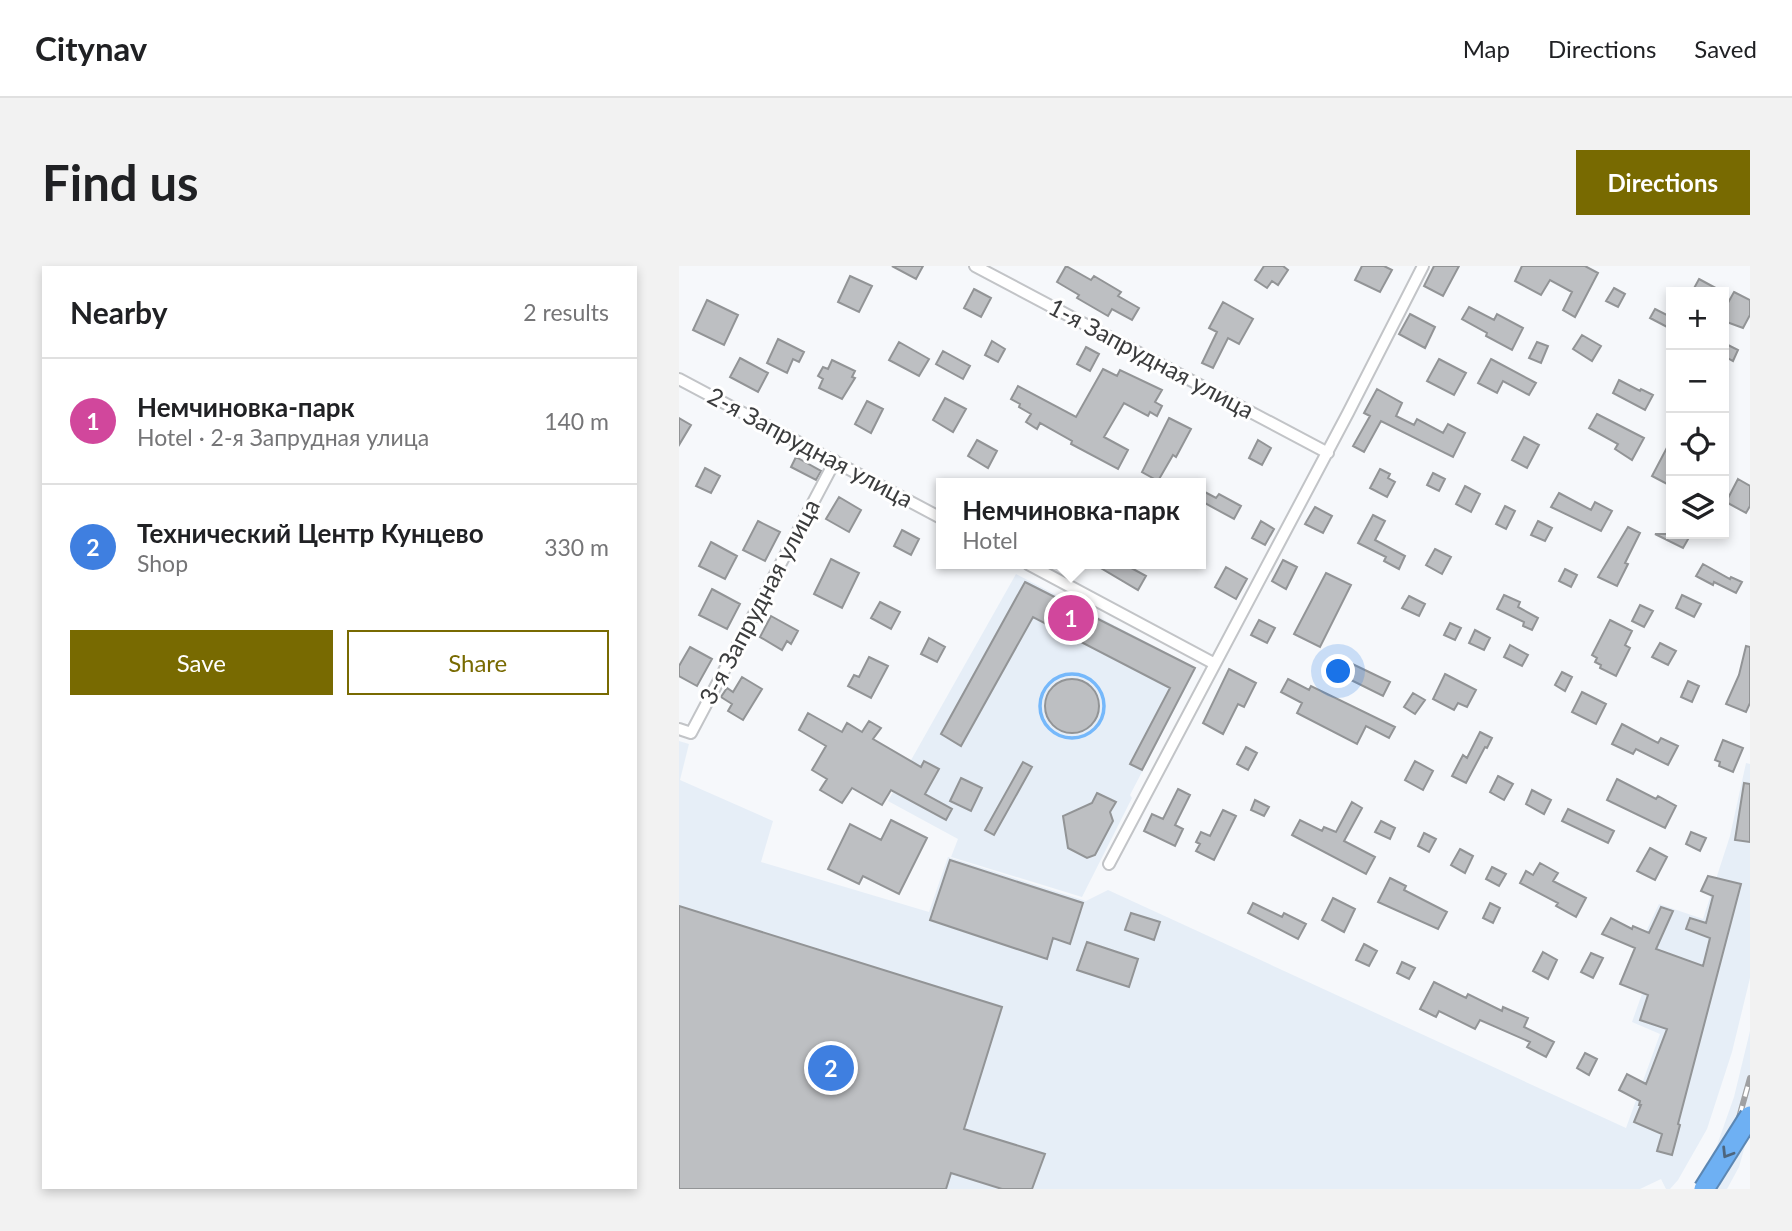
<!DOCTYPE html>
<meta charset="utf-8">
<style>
body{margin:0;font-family:Lato,sans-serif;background:#f2f2f2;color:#202124}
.controls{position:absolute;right:21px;top:21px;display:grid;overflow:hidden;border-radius:0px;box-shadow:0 4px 10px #0003}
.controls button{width:63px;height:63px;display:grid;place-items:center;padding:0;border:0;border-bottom:2px solid #e0e0e0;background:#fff;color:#202124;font:35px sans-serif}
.you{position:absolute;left:660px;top:406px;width:24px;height:24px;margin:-18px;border:5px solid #fff;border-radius:50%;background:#1a73e8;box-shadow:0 0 0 10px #1a73e833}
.badge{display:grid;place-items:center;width:46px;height:46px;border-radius:50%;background:#786a01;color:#fff;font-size:23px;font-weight:700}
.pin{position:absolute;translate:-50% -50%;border:4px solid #fff;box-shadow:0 2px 7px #0006}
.popup{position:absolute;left:257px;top:212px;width:270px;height:91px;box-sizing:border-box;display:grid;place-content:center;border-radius:0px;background:#fff;filter:drop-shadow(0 2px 5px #0005);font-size:23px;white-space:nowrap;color:#757577}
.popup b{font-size:26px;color:#202124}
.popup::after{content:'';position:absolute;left:50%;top:100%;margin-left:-14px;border:14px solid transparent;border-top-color:#fff}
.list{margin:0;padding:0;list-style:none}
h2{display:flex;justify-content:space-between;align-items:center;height:91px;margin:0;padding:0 28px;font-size:30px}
h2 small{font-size:23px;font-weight:400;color:#757577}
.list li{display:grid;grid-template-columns:46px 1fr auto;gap:21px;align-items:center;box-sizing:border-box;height:126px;padding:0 28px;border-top:2px solid #e0e0e0}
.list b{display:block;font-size:26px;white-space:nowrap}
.list p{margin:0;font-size:23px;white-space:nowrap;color:#757577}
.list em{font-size:23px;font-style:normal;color:#757577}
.actions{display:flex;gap:14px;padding:21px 28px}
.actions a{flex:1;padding:16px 0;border:2px solid #786a01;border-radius:0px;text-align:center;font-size:24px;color:#786a01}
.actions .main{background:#786a01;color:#fff}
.icon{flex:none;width:38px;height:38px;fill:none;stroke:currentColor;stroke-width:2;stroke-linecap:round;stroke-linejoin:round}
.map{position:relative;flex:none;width:1071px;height:923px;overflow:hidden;border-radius:0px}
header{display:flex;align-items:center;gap:42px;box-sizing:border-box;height:98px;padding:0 35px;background:#fff;border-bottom:2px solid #e0e0e0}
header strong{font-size:33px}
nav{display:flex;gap:38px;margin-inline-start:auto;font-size:24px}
.intro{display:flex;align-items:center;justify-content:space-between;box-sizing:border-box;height:168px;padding:0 42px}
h1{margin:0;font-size:49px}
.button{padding:18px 32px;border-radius:0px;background:#786a01;color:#fff;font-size:24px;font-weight:700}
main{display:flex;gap:42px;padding:0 42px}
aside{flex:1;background:#fff;border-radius:0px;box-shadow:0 4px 10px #0003}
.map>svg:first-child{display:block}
.built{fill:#e6eef7}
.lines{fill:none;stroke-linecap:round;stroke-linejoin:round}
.stream{stroke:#75b8fb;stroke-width:3.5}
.building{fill:#bdbfc2;stroke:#929496;stroke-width:2}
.street-casing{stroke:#c2c4c7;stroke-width:14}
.street{stroke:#fff;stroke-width:10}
.rail-casing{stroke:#9fa0a2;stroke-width:6}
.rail{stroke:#fff;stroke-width:3.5;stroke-dasharray:10;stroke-linecap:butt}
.highway-bridge-casing{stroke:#5c87b3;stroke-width:23;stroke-linecap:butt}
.highway-bridge{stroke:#6eb0f3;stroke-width:19}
.oneway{stroke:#4d657d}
.labels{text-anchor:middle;stroke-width:6;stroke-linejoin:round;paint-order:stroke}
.street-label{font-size:24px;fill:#3b3c3d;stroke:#fff}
</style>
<header>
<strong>Citynav</strong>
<nav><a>Map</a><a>Directions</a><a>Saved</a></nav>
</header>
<div class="intro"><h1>Find us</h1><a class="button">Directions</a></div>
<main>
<aside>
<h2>Nearby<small>2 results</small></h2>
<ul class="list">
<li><span class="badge" style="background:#d1479c">1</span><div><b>Немчиновка-парк</b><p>Hotel · 2-я Запрудная улица</p></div><em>140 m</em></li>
<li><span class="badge" style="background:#3f7fe0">2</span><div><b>Технический Центр Кунцево</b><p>Shop</p></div><em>330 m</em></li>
</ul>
<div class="actions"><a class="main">Save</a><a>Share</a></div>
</aside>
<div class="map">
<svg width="1071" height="923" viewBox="0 0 1071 923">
<rect width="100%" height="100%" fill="#f6f8fb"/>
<path class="built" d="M337 308 517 402 451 529 453 532 403 631 272 591 279 573 209 535Z
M0 475 10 478 1 514 94 555 82 596 250 646 269 591 407 635 429 624 947 862 981 768 953 756 974 697 956 689 980 638 1024 653 1051 570 1067 497 1071 498V712L1053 786 1028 863 999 914 991 923H987L982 913 961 923H0Z
M1071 765V862L1060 901 1048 923H1015L1037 882 1055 831Z"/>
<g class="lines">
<path class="stream" d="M361 440a32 32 0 1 1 64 0a32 32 0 1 1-64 0Z"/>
</g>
<path class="building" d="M213 0H244L237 13Z
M387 0 412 14 415 10 442 26 439 30 460 42 453 54 433 43 429 50 398 32 400 29 378 16Z
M585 0H604L609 4 599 19 593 15 588 22 576 14Z
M683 0H705L713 4 701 26 676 14Z
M755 0H780L764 30 745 20Z
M843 0H906L919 7 896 51 884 44 893 26 871 14 862 29 836 15Z
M171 10 193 20 180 46 159 36Z
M1020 13 1044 26H1013Z
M935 22 946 28 939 41 927 35Z
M295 23 312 32 302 51 285 42Z
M1055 26 1071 34V49L1064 62 1045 55V44Z
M28 34 59 49 45 79 14 64Z
M544 36 574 53 560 78 549 72 534 102 523 97 538 66 530 62Z
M790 41 815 54 818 48 844 62 833 84 807 70 808 67 783 53Z
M976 43 992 51V63L971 52Z
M731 48 756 61 746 82 720 68Z
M903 69 922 80 913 95 894 83Z
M99 73 125 86 120 96 114 93 108 107 88 97Z
M313 75 326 83 319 96 306 89Z
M220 76 250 93 240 110 210 94Z
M858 76 869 80 862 97 850 92Z
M1045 77 1059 84 1054 95 1045 90Z
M407 81 420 88 411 105 398 98Z
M264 85 291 100 284 113 257 98Z
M61 92 89 107 79 126 51 111Z
M760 93 787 107 775 129 748 115Z
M812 93 857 117 850 129 824 115 818 127 799 117Z
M153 94 176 105 173 111 176 112 163 133 140 122 144 113 139 110 144 101 149 103Z
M424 103 438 110 441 104 483 124 476 136 483 140 478 150 471 146 469 150 445 137 425 171 449 184 439 203 392 178 393 175 361 157 358 163 347 156 352 148 340 141 341 138 332 133 339 120 397 151Z
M940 114 961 125 962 123 974 129 966 144 934 127Z
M698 123 723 137 717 150 735 159 738 153 764 167 769 158 786 167 774 191 702 155 685 186 674 180 691 150 685 147Z
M266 132 287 143 274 166 254 154Z
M188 135 204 143 192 167 176 158Z
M918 148 965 172 953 194 936 183 939 178 910 162Z
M0 152 12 159 0 179Z
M490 152 512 163 497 191 494 189 479 215 463 206Z
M845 171 860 179 848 202 833 194Z
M298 174 318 185 309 202 289 190Z
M579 174 592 182 583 199 570 192Z
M992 174V220L973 210Z
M117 191 142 205 137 214 112 201Z
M26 202 41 210 32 227 17 220Z
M701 203 711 208 709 212 716 216 708 231 691 222Z
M754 207 766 213 760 225 748 219Z
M1059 213 1071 220V240L1067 247 1047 236Z
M786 220 801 228 792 246 777 238Z
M522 224 537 232 540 228 562 240 555 253 522 235Z
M880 227 912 244 916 236 933 245 922 265 872 241Z
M160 231 182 244 170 266 147 253Z
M826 240 836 245 827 263 817 258Z
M636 241 653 250 644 267 626 258Z
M694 249 706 255 696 274 726 290 720 303 705 295 707 291 679 277Z
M79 255 101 266 86 295 64 284Z
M582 255 595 263 586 279 573 272Z
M859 255 873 262 866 275 852 269Z
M949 261 961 267 946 297 949 298 938 320 919 311Z
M223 264 240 273 232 289 215 280Z
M976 268H1012L1004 282Z
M32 276 58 290 46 313 20 300Z
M756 283 772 291 763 308 747 299Z
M152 293 180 307 163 342 135 328Z
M604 294 618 301 607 323 593 315Z
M415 298H445L467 310 459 324Z
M1024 298 1051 313 1052 311 1063 316 1057 327 1035 316 1034 319 1017 310Z
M547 301 568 313 557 333 536 321Z
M886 303 898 309 892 321 880 315Z
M647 307 672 319 641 381 615 368Z
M346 316 516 402 463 504 451 498 491 422 354 351 282 480 262 468Z
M33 323 61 338 48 363 20 349Z
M825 329 841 336 839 341 859 352 853 364 844 360 845 356 818 343Z
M1003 329 1022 338 1015 351 997 342Z
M730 330 746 338 740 350 723 342Z
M201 336 221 346 212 363 192 352Z
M961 339 974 345 965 361 953 355Z
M92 350 119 365 112 378 108 375 103 384 81 371Z
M580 354 596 362 588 377 572 369Z
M931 354 953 365 946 379 951 382 937 410 921 402 922 399 916 396 918 392 913 389Z
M771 357 782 362 776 374 765 369Z
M796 364 811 372 805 384 790 377Z
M250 372 266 381 258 396 242 388Z
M981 377 997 385 989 399 973 391Z
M831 379 849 389 843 400 825 391Z
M1067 380 1071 381V437L1067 446 1047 438 1060 409Z
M11 381 33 393 18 420 0 410V400Z
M190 391 209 400 192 432 169 420 175 409 180 411Z
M663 393 711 416 704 430 670 413 669 416 655 410Z
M550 403 577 417 565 441 559 438 544 468 524 457Z
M883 406 893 411 886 425 876 419Z
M766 408 797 424 788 441 779 437 775 444 754 433Z
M63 411 83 423 64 454 49 445 53 438 42 431 48 422 54 426Z
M366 440a27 27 0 1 1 54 0a27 27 0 1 1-54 0Z
M609 413 630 424 632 420 716 461 710 472 687 460 678 478 618 447 623 437 602 426Z
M1009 415 1020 420 1013 436 1002 431Z
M903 426 927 438 917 458 893 446Z
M734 427 746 434 736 448 725 441Z
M129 447 163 466 168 457 183 466 190 455 202 462 194 473 242 501 245 495 260 503 246 528 273 543 267 554 212 524 203 539 173 522 163 537 141 524 148 513 133 504 147 480 120 464Z
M943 458 979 477 982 472 999 480 989 499 957 483 954 488 933 478Z
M801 466 813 472 808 482 806 481 787 517 773 510 784 489 788 492Z
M1044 474 1064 482 1054 506 1040 500 1041 496 1036 494Z
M567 481 578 487 569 504 558 498Z
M736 495 754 505 744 524 726 514Z
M344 496 353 501 315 569 306 564Z
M819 510 834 518 825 534 811 526Z
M282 512 303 522 292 545 271 535Z
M938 513 977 533 979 530 997 540 986 562 928 534Z
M1065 517 1071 518V576L1056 574Z
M499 523 511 529 496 559 504 563 496 580 465 565 473 548 484 553Z
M853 524 872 534 865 548 847 538Z
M418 527 437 536 431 546 434 555 416 589 408 592 389 582 384 550 413 537Z
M576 534 590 541 585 550 572 544Z
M673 536 683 542 665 575 696 591 687 608 613 569 621 554 643 565 645 561 657 566Z
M889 543 935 565 929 577 883 555Z
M544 544 557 550 535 594 517 585 521 578 517 576 522 566 531 570Z
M212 554 248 572 220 628 184 610 180 618 149 603 171 558 202 574Z
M702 555 716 562 711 573 696 566Z
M1012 566 1027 572 1021 585 1007 578Z
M745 567 757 573 750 586 739 580Z
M971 582 988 591 976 614 958 605Z
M781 583 794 590 786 607 772 599Z
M271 594 404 637 391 678 374 672 368 693 251 654Z
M861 597 879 607 874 615 907 632 897 651 877 640 879 637 841 617 847 605 854 609Z
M813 601 827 608 820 620 807 613Z
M1029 610 1062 618 999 858 1001 859 993 889 978 885 983 868 955 856 962 839H960L961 835 940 824 948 808 967 818 988 763 961 754 969 729 941 718 956 682 923 668 932 652 953 663 954 660 970 667 982 641 994 645 977 683 1024 700 1031 672 1007 663 1011 652 1027 657 1034 630 1022 625Z
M711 612 727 620 725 624 768 646 759 663 699 636Z
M654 632 676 643 665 666 643 654Z
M574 637 603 651 605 647 627 658 619 673 569 647Z
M811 637 821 642 814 657 804 652Z
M0 640 323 741 285 863 366 888 353 923H323L272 907 267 923H0Z
M452 647 481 656 475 674 446 664Z
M408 676 459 693 450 721 398 704Z
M685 678 698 685 690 700 677 694Z
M864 686 878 694 869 713 854 705Z
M912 687 924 692 914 712 902 706Z
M723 696 736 702 730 713 718 707Z
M755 716 787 732 789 728 823 745 824 741 849 752 845 761 875 776 867 791 848 781 851 776 801 754 796 763 760 745 757 751 741 743Z
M906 787 918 793 910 809 898 802Z"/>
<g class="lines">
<g class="street-casing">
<path id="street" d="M296 0 649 187
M0 113 262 252
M349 298 536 398
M0 463 12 467 156 195
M430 598 669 147 744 0"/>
</g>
<use href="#street" class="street"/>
<g class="rail-casing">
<path id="rail" d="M1029 923 1056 866 1071 812"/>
</g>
<use href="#rail" class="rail"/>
<g class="highway-bridge-casing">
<path id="highway-bridge" d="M1025 923 1071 850"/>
</g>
<use href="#highway-bridge" class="highway-bridge"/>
</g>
<defs><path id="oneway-chevron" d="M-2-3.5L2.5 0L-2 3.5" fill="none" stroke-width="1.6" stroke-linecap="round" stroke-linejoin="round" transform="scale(1.75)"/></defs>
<use class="oneway" href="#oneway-chevron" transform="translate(1048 887) rotate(122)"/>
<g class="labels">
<g class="street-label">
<text transform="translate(472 93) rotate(28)" y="8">1-я Запрудная улица</text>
<text transform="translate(131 182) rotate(28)" y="8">2-я Запрудная улица</text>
<text transform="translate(81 336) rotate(-62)" y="8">3-я Запрудная улица</text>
</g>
</g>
</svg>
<div class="controls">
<button>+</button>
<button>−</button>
<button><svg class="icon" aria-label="locate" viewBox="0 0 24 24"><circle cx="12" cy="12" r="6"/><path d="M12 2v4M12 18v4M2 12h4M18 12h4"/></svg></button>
<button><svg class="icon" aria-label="layers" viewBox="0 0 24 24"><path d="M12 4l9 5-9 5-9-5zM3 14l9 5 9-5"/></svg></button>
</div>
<div class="you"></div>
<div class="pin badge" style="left:392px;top:352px;background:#d1479c">1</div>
<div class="popup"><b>Немчиновка-парк</b>Hotel</div>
<div class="pin badge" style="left:152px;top:802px;background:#3f7fe0">2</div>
</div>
</main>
